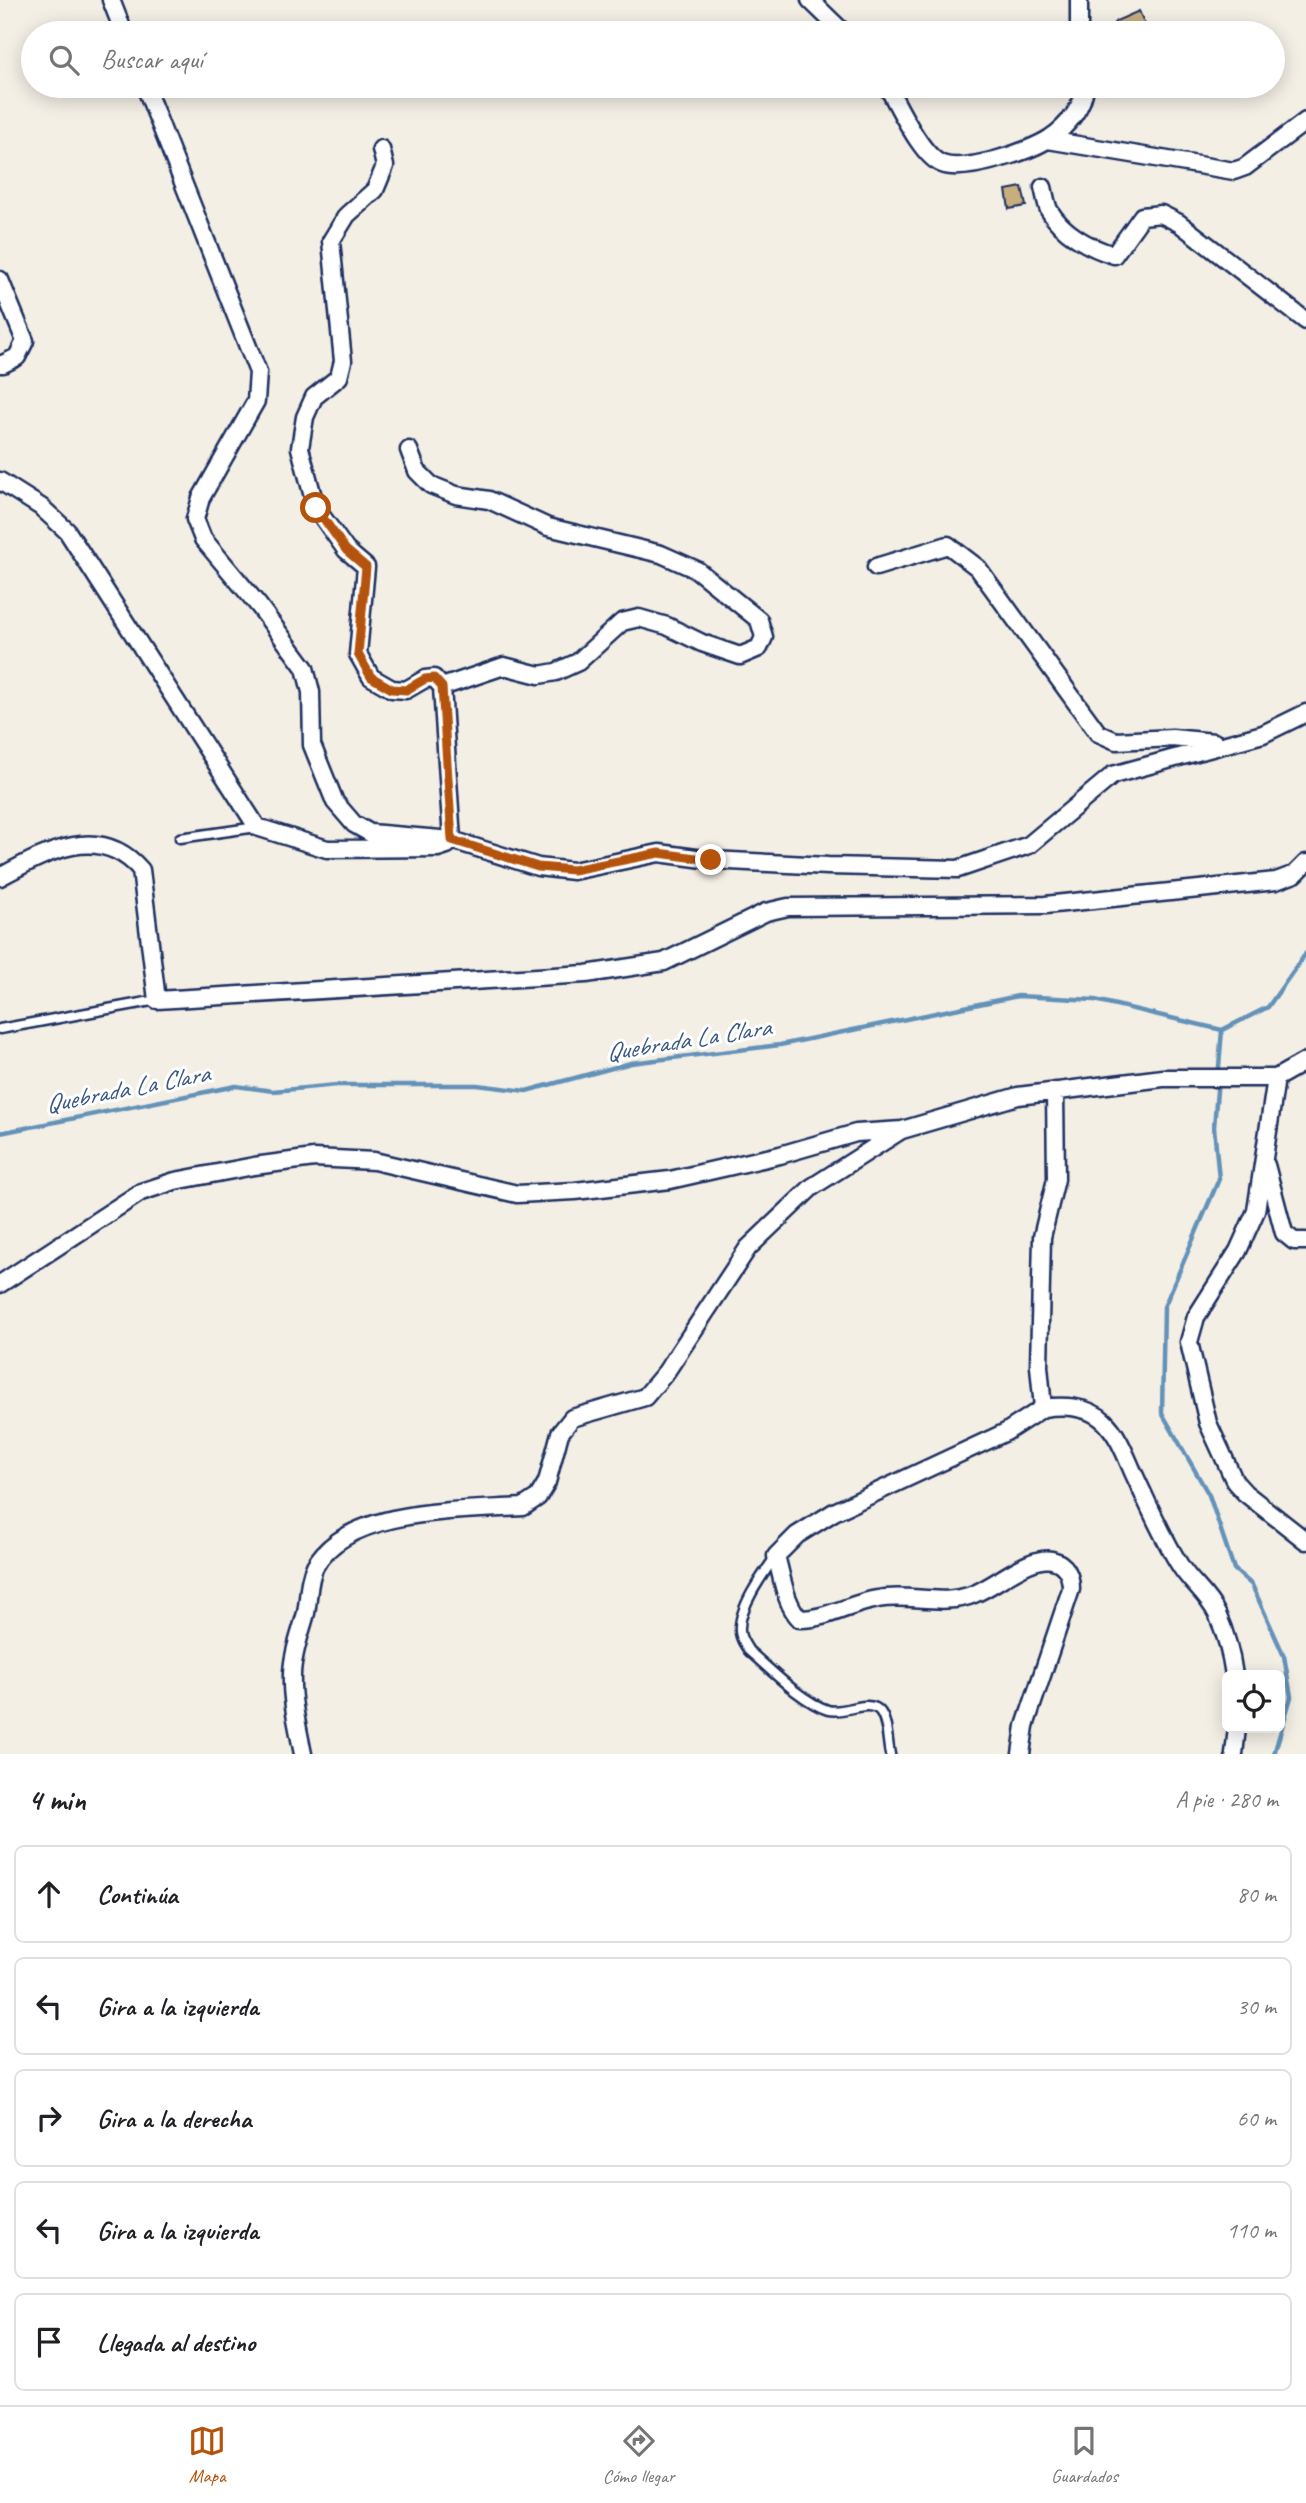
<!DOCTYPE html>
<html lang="es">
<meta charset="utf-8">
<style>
body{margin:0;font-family:Caveat,sans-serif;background:#f2f2f2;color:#202124}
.controls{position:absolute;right:21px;bottom:21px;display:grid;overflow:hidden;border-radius:10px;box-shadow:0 4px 18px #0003}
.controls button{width:63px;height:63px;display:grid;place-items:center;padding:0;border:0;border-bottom:2px solid #e0e0e0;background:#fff;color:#202124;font:35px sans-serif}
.stop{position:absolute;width:21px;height:21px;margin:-16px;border:5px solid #b45309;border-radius:50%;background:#fff}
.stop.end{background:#b45309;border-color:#fff;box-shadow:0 2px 7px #0008}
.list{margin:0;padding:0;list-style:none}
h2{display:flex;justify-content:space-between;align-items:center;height:91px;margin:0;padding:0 28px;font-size:30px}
h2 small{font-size:23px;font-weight:400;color:#757577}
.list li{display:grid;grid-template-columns:46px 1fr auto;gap:21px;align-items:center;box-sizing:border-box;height:98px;margin:0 14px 14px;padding:0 14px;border:2px solid #e0e0e0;border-radius:10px}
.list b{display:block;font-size:26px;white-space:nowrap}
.list em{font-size:23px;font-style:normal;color:#757577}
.icon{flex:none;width:38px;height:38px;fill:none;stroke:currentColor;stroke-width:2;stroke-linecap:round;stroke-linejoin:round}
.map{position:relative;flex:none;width:1306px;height:1754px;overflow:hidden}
.search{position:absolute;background:#fff;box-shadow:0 4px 18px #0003;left:21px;right:21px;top:21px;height:77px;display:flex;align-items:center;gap:18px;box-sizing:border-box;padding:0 24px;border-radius:38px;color:#757577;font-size:26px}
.sheet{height:651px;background:#fff}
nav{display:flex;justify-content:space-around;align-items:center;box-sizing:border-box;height:98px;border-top:2px solid #e0e0e0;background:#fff;font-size:19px;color:#757577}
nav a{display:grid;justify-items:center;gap:4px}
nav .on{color:#b45309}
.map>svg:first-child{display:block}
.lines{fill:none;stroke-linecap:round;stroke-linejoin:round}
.stream{stroke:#6492b9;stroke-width:4.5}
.building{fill:#c8ae7f;stroke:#1b2f5e;stroke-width:2}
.lane-casing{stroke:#1b2f5e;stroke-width:13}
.street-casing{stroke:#1b2f5e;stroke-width:21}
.lane{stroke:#fff;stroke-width:8}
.street{stroke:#fff;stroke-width:16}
.route{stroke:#b45309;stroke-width:9}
.labels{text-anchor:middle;stroke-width:6;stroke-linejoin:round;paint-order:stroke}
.water-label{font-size:26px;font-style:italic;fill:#395884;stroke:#fff}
</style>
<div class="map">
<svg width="1306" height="1754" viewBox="0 0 1306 1754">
<rect width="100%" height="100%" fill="#f4efe5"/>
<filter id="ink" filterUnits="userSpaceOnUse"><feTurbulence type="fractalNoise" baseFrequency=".0143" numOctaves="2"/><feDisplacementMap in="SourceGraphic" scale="14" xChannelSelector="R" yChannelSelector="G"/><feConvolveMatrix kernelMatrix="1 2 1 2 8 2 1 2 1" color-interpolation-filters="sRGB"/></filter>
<g filter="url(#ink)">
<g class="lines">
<path class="stream" d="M1222 1030 1214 1127 1219 1179 1164 1307 1162 1413 1209 1495 1234 1569 1252 1585 1284 1656 1291 1697 1274 1754
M0 1133 236 1086 273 1091 337 1085H477L526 1091 631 1063 780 1045 1018 996 1095 1000 1222 1030 1268 1007 1306 953"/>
</g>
<path class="building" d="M1139 11 1147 29 1137 33H1105L1116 21Z
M1022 187 1026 206 1009 209 1006 190Z"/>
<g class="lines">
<g class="lane-casing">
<path id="lane" d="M180 838 257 827
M0 1029 157 1000
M776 1556C763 1574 738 1608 740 1631 740 1638 745 1645 749 1651 770 1669 802 1702 828 1710 843 1714 864 1701 876 1708 888 1714 887 1742 890 1754"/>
</g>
<g class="street-casing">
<path id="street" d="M111 0 124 33
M810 0 844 33
M1079 33V0
M145 86 258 372 256 401 201 498 195 519 203 539 259 606 305 668 311 692 312 745 335 802 354 824 370 833 452 840 538 867 573 871 659 853 711 860 828 866 958 869 1029 845 1113 775 1263 734 1306 713
M887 86C899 106 921 156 942 164 965 173 1031 151 1050 138 1067 127 1084 106 1085 86
M1048 140 1234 171 1245 167 1306 121
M1043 187C1045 195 1046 203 1049 210 1062 233 1090 248 1114 255L1142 216 1161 214 1179 223 1306 321
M0 280 25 341 17 357 3 364H0
M409 450 417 471 431 485 456 495 489 500 548 527 661 554 697 570 759 620 764 637 759 648 740 656 702 643 667 626 639 618 622 622 578 662 556 672 539 675 504 666 442 687
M0 481 41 507 67 531 257 827 327 849 438 848 447 845 452 840 442 687 434 678 425 679 406 690 392 689 371 677 358 654 366 567 346 550 316 508 300 448 305 417 314 397 339 377 343 361 331 241 347 215 375 190 385 166 381 149
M876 567 948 545 978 568 1098 733 1116 741 1172 738 1214 742
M0 877C46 852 100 822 141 870L157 1000 586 974 664 962 766 912 788 907 1045 905 1276 881 1295 874 1306 863
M1276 1078 1256 1211 1238 1251 1196 1317 1189 1342 1208 1423 1235 1482 1245 1493 1306 1541
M1055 1091 1056 1179 1042 1237 1039 1366 1043 1408C1063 1405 1088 1406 1104 1421 1118 1434 1125 1454 1133 1472 1148 1504 1162 1537 1181 1567 1192 1584 1208 1595 1217 1614 1226 1634 1231 1653 1234 1675
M1266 1165 1284 1233 1294 1241H1306
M0 1284 141 1192 175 1181 254 1166 314 1158 374 1161 517 1194 575 1191 670 1180 780 1155 856 1133 902 1130 1018 1096 1163 1078H1276L1306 1061
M303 1754C298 1728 291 1701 292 1675 292 1655 301 1632 306 1613 309 1597 308 1580 315 1566 348 1507 464 1511 523 1507L538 1497 547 1482 560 1433 572 1418 645 1397 666 1372 748 1248 812 1187 900 1131
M1021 1754 1025 1726 1071 1589C1071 1576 1066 1563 1052 1560 1030 1555 995 1586 974 1594 943 1607 910 1593 878 1599 851 1603 828 1619 800 1619 785 1604 782 1576 776 1556L797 1535 834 1512 1006 1432 1043 1408
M1234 1754 1237 1728"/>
</g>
<use href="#lane" class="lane"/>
<use href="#street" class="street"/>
</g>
</g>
<g class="lines" filter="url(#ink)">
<path class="route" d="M316 508 346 550 366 567 358 654 371 677 392 689 406 690 425 679 434 678 442 687 452 840 538 867 573 870 659 853 711 860"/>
</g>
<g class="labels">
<g class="water-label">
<text transform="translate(688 1039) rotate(-9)" y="9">Quebrada La Clara</text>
<text transform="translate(127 1088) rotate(-11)" y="9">Quebrada La Clara</text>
</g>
</g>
</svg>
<div class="controls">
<button><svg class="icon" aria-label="locate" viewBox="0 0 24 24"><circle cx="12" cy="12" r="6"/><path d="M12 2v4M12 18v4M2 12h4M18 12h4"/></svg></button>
</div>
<div class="stop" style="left:316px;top:508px"></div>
<div class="stop end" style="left:711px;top:860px"></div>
<div class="search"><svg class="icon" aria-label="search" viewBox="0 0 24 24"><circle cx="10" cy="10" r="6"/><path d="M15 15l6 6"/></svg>Buscar aquí</div>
</div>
<section class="sheet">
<h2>4 min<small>A pie · 280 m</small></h2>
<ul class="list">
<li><svg class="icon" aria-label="ahead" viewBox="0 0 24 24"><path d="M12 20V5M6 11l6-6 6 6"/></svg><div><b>Continúa</b></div><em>80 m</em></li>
<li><svg class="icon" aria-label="left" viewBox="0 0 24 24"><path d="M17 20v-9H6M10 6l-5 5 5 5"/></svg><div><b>Gira a la izquierda</b></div><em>30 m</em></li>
<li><svg class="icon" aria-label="right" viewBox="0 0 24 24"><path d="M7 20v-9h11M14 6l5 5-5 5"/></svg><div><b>Gira a la derecha</b></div><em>60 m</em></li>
<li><svg class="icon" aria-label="left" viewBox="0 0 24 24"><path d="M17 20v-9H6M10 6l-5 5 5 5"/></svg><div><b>Gira a la izquierda</b></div><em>110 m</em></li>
<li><svg class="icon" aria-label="arrive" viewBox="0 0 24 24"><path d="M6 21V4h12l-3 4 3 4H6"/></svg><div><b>Llegada al destino</b></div></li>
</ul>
</section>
<nav>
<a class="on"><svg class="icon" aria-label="map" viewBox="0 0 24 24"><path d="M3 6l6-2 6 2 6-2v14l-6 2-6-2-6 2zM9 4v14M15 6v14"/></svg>Mapa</a>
<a><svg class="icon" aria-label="directions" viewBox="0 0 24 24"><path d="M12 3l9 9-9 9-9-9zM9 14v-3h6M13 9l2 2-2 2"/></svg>Cómo llegar</a>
<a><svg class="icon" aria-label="saved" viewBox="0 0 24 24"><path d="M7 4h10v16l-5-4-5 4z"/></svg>Guardados</a>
</nav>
